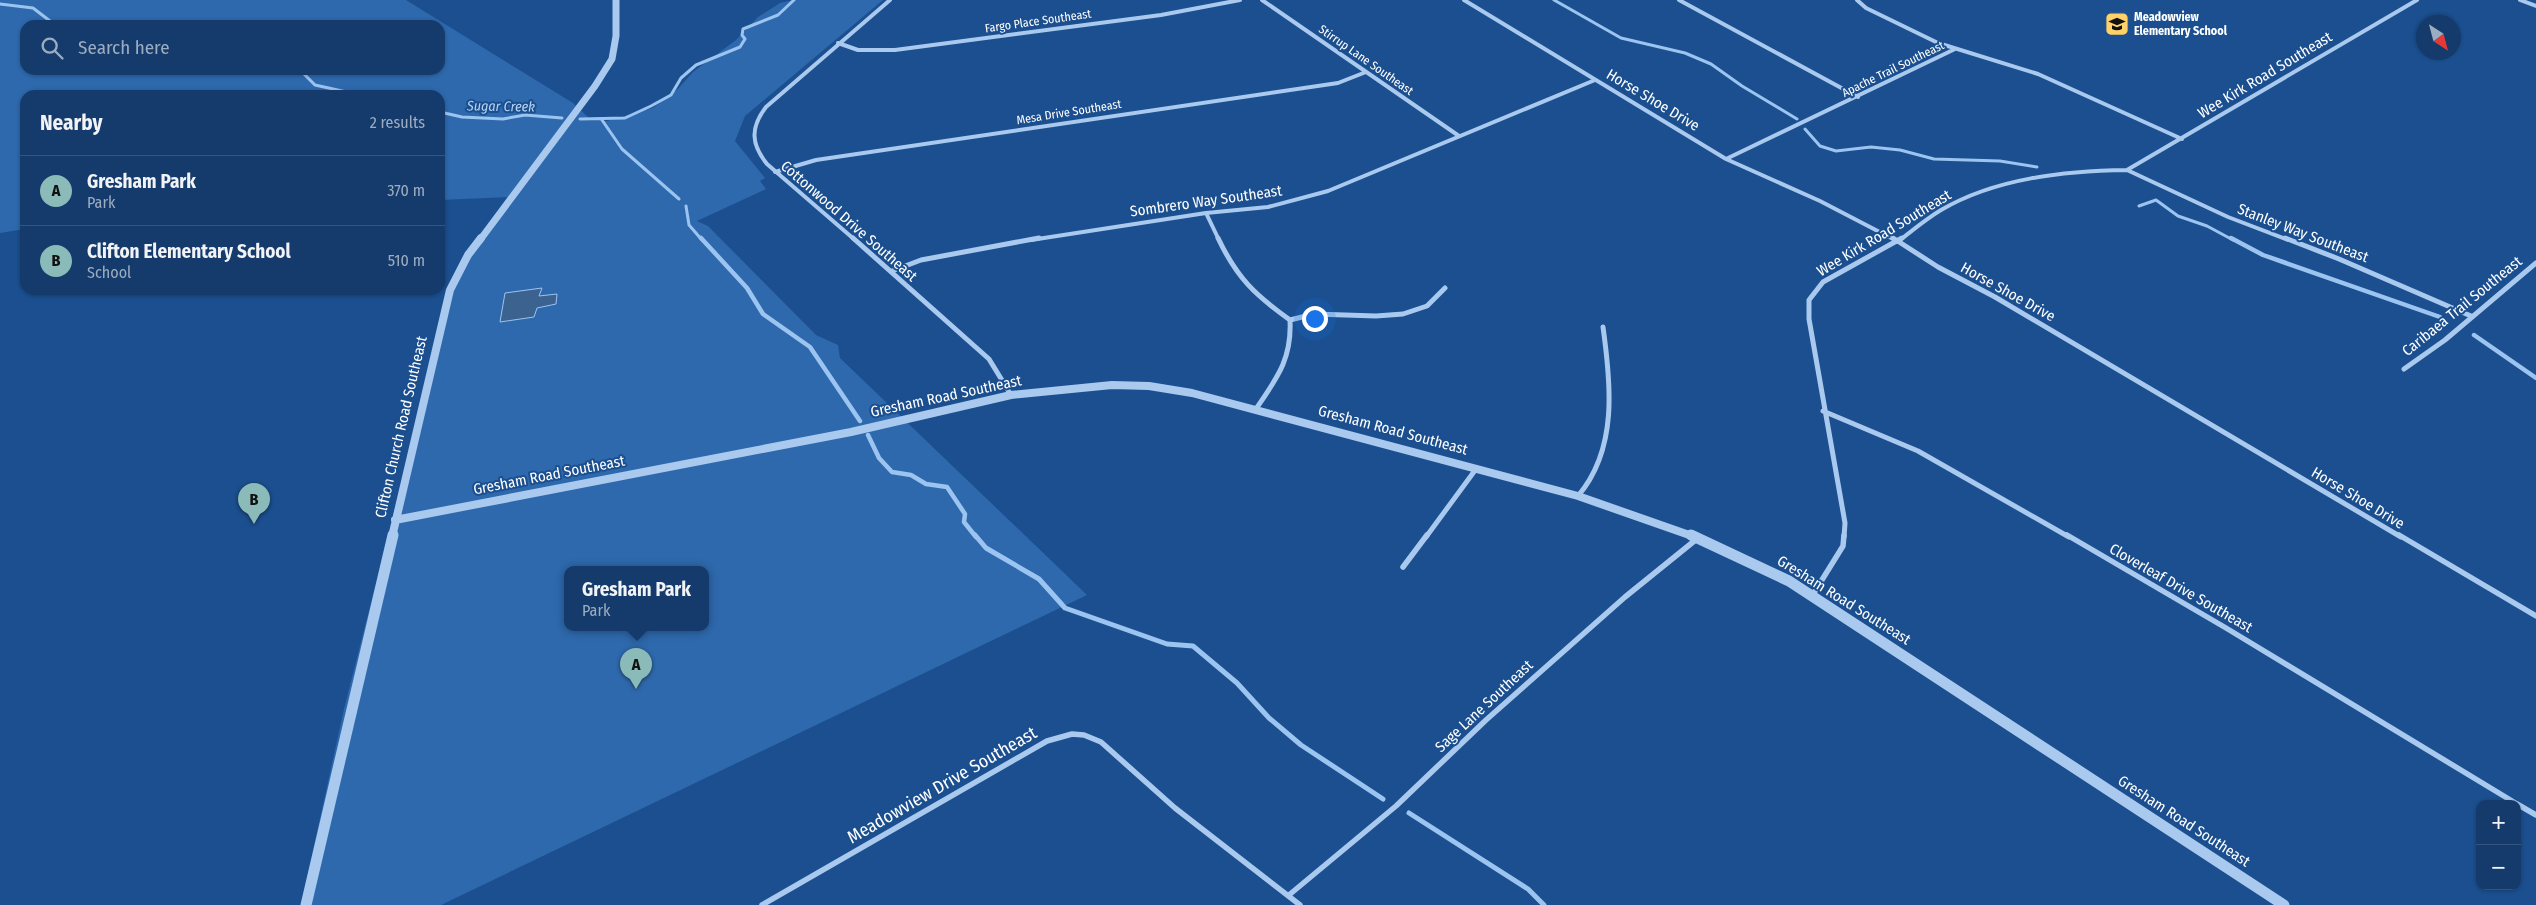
<!DOCTYPE html>
<meta charset="utf-8">
<style>
body{margin:0;font-family:"Fira Sans Condensed",sans-serif;background:#1d4271;color:#f1f3f6}
.controls{position:absolute;right:15px;bottom:15px;display:grid;overflow:hidden;border-radius:10px;box-shadow:0 1px 4px #0004}
.controls button{width:45px;height:45px;display:grid;place-items:center;padding:0;border:0;border-bottom:1px solid #33557e;background:#143b6b;color:#f1f3f6;font:25px sans-serif}
.compass{position:absolute;left:2416px;top:15px;width:45px;height:45px;border-radius:50%;background:#143b6b;box-shadow:0 1px 4px #0004;rotate:144deg}
.you{position:absolute;left:1314px;top:318px;width:18px;height:18px;margin:-12px;border:4px solid #fff;border-radius:50%;background:#1a73e8;box-shadow:0 0 0 8px #1a73e833}
.badge{display:grid;place-items:center;width:32px;height:32px;border-radius:50%;background:#8bbbb9;color:#111;font-size:16px;font-weight:700}
.pin{position:absolute;translate:-50% -41px;filter:drop-shadow(0 1px 2px #0008)}
.pin::after{content:'';position:absolute;top:26px;width:18px;height:15px;background:inherit;clip-path:polygon(0 0,100% 0,50% 100%)}
.popup{position:absolute;left:564px;top:566px;width:145px;height:65px;box-sizing:border-box;display:grid;place-content:center;border-radius:10px;background:#143b6b;filter:drop-shadow(0 1px 4px #0005);font-size:16px;white-space:nowrap;color:#9dadc1}
.popup b{font-size:19px;color:#f1f3f6}
.popup::after{content:'';position:absolute;left:50%;top:100%;margin-left:-10px;border:10px solid transparent;border-top-color:#143b6b}
.list{margin:0;padding:0;list-style:none}
h2{display:flex;justify-content:space-between;align-items:center;height:65px;margin:0;padding:0 20px;font-size:21px}
h2 small{font-size:16px;font-weight:400;color:#9dadc1}
.list li{display:grid;grid-template-columns:32px 1fr auto;gap:15px;align-items:center;box-sizing:border-box;height:70px;padding:0 20px;border-top:1px solid #33557e}
.list b{display:block;font-size:19px;white-space:nowrap}
.list p{margin:0;font-size:16px;white-space:nowrap;color:#9dadc1}
.list em{font-size:16px;font-style:normal;color:#9dadc1}
.icon{flex:none;width:28px;height:28px;fill:none;stroke:currentColor;stroke-width:2;stroke-linecap:round;stroke-linejoin:round}
.map{position:relative;flex:none;width:2536px;height:905px;overflow:hidden}
.search{position:absolute;background:#143b6b;box-shadow:0 1px 4px #0004;left:20px;top:20px;width:425px;height:55px;display:flex;align-items:center;gap:12px;box-sizing:border-box;padding:0 18px;border-radius:15px;color:#9dadc1;font-size:19px}
.panel{position:absolute;background:#143b6b;box-shadow:0 1px 4px #0004;left:20px;top:90px;width:425px;height:205px;border-radius:15px}
.map>svg:first-child{display:block}
.green{fill:#2e69ad;fill-rule:evenodd}
.water{fill:#3c6290;stroke:#9cc4f0}
.lines{fill:none;stroke-linecap:round;stroke-linejoin:round}
.stream-far2{stroke:#9cc4f0;stroke-width:3}
.stream-far1{stroke:#9cc4f0;stroke-width:4.5}
.stream{stroke:#9cc4f0;stroke-width:5}
.minor-far2{stroke:#a9c9ee;stroke-width:4}
.minor-far1{stroke:#a9c9ee;stroke-width:5}
.minor{stroke:#a9c9ee;stroke-width:5.5}
.tertiary-far2{stroke:#a9c9ee;stroke-width:7}
.tertiary-far1{stroke:#a9c9ee;stroke-width:8}
.tertiary{stroke:#a9c9ee;stroke-width:11}
.labels{text-anchor:middle;stroke-width:4;stroke-linejoin:round;paint-order:stroke}
.far-poi-label{font-size:12px;font-weight:bold;fill:#fff;stroke:#1b4f8f;text-anchor:start}
.far-street-label{font-size:12px;fill:#fff;stroke:#1b4f8f}
.far-water-label{font-size:14px;font-style:italic;fill:#b5d3f5;stroke:#1b4f8f}
.street-label{font-size:15px;fill:#fff;stroke:#1b4f8f}
.near-street-label{font-size:18px;fill:#fff;stroke:#1b4f8f}
</style>
<div class="map">
<svg width="2536" height="905" viewBox="0 0 2536 905">
<rect width="100%" height="100%" fill="#1b4f8f"/>
<path class="green" d="M0 0H406L573 103 590 119 607 121 653 108 678 89 693 72 736 40 758 17 780 3 793 0H883L745 116 735 141 765 178 760 181 766 189 697 221 708 226 816 335 838 345 840 358 1087 595 441 905H301L344 709 454 275 510 197 440 200V95H25V229L0 233ZM25 25H440V70H25ZM567 570H705V628H567Z"/>
<path class="water" d="M542 288 539 296 557 294 556 304 537 308 534 317 500 322 505 293Z"/>
<g class="lines">
<path class="stream-far2" d="M1554 0 1621 38 1685 53 1711 64 1742 86 1797 119
M0 4 33 8 54 24 89 22 98 25
M300 70 315 85 360 95
M440 112 462 117 503 119 525 115 562 118
M580 119 625 118 651 106 671 95 681 78 696 65 740 47 745 39 742 35 743 29 778 15 794 0
M602 120 622 149 679 199
M1805 129 1820 146 1836 151 1871 147 1900 150 1934 159 2000 161 2037 167
M686 206 689 225 702 240
M2139 206 2156 200 2178 216 2207 226 2233 240"/>
<path class="stream-far1" d="M701 238 747 288 763 314 810 347 860 421
M2231 238 2263 255 2440 317
M2474 335 2536 378
M868 435 879 458 892 472 911 475 926 484 947 487 965 514 964 522 976 537"/>
<path class="stream" d="M975 535 986 548 1039 579 1065 608 1167 644 1193 646 1237 683 1269 718 1301 745 1383 799
M1409 813 1528 889 1544 905"/>
<path class="minor-far2" d="M1262 0 1459 136
M1464 0 1726 159 1820 201 1895 240
M1679 0 1858 97
M1857 0 1866 8 1938 43 2038 74 2182 139
M2520 0 2536 6
M838 43 858 50H895L1161 15 1240 0
M1726 159 1955 49
M2127 170 2228 217 2288 240
M775 172 816 160 1338 83 1366 72
M1206 213 1219 240
M855 240 767 164C751 144 750 128 766 107L890 0
M1031 240 1206 213 1268 207 1328 191 1595 80
M1900 240C1913 230 1926 219 1941 210 1996 178 2064 171 2127 170L2417 0"/>
<path class="minor-far1" d="M853 238 989 359 1011 395
M1218 238C1237 278 1255 295 1290 320 1292 359 1277 378 1256 409
M1893 238 1938 267 1995 297 2401 537
M2285 238 2339 259 2471 316
M892 271 921 260 1039 238
M1290 320 1314 314 1376 316 1403 314 1427 306 1445 288
M2404 369 2445 340 2536 263
M1823 411 1918 451 2069 537
M1578 496C1618 449 1611 384 1603 327
M1426 537 1476 469
M1844 537 1845 523 1809 319V300L1823 282 1902 238"/>
<path class="minor" d="M2067 535 2226 628 2517 804
M2399 535 2536 616
M1403 567 1427 535
M1812 596 1843 546 1844 535
M2517 804 2536 815
M1289 895 1396 806 1486 720 1625 597 1698 538
M762 905 1047 741 1072 734 1084 735 1101 742 1175 808 1300 905"/>
<path class="tertiary-far2" d="M480 240 595 86 612 59 616 36V0"/>
<path class="tertiary-far1" d="M395 520 851 432 1011 395 1112 385 1149 386 1192 393 1578 496 1695 537
M392 537 450 290 468 255 481 238"/>
<path class="tertiary" d="M1691 535 1789 581 2284 905
M306 905 393 535"/>
</g>
<defs>
<g id="school-square" transform="scale(1.25)"><rect x="-9" y="-9" width="18" height="18" rx="4" fill="#ffd166" stroke="#1b4f8f"/><path d="M0-5L7-2L0 1L-7-2ZM-4 1L0 2.5L4 1V4Q0 6-4 4Z" fill="#111"/></g>
</defs>
<g fill-rule="evenodd">
<use href="#school-square" x="2117" y="24"/>
</g>
<g class="labels">
<g class="far-poi-label">
<text x="2134" y="21">Meadowview<tspan x="2134" dy="14">Elementary School</tspan></text>
</g>
<g class="far-street-label">
<text transform="translate(1038 21) rotate(-8)" y="4">Fargo Place Southeast</text>
<text transform="translate(1366 60) rotate(35)" y="4">Stirrup Lane Southeast</text>
<text transform="translate(1893 69) rotate(-26)" y="4">Apache Trail Southeast</text>
<text transform="translate(1069 112) rotate(-9)" y="4">Mesa Drive Southeast</text>
</g>
<g class="far-water-label">
<text transform="translate(501 106) rotate(1)" y="5">Sugar Creek</text>
</g>
<g class="street-label">
<text transform="translate(2265 75) rotate(-31)" y="5">Wee Kirk Road Southeast</text>
<text transform="translate(1653 100) rotate(31)" y="5">Horse Shoe Drive</text>
<text transform="translate(1206 201) rotate(-8)" y="5">Sombrero Way Southeast</text>
<text transform="translate(849 221) rotate(41)" y="5">Cottonwood Drive Southeast</text>
<text transform="translate(1884 233) rotate(-31)" y="5">Wee Kirk Road Southeast</text>
<text transform="translate(2303 233) rotate(21)" y="5">Stanley Way Southeast</text>
<text transform="translate(2008 292) rotate(29)" y="5">Horse Shoe Drive</text>
<text transform="translate(2462 306) rotate(-39)" y="5">Caribaea Trail Southeast</text>
<text transform="translate(946 396) rotate(-12)" y="5">Gresham Road Southeast</text>
<text transform="translate(401 427) rotate(-77)" y="5">Clifton Church Road Southeast</text>
<text transform="translate(1393 430) rotate(15)" y="5">Gresham Road Southeast</text>
<text transform="translate(549 475) rotate(-11)" y="5">Gresham Road Southeast</text>
<text transform="translate(2358 498) rotate(31)" y="5">Horse Shoe Drive</text>
<text transform="translate(2181 588) rotate(30)" y="5">Cloverleaf Drive Southeast</text>
<text transform="translate(1844 600) rotate(32)" y="5">Gresham Road Southeast</text>
<text transform="translate(1484 706) rotate(-43)" y="5">Sage Lane Southeast</text>
<text transform="translate(2184 821) rotate(33)" y="5">Gresham Road Southeast</text>
</g>
<g class="near-street-label">
<text transform="translate(942 785) rotate(-30)" y="6">Meadowview Drive Southeast</text>
</g>
</g>
</svg>
<div class="controls">
<button>+</button>
<button>−</button>
</div>
<svg class="compass" viewBox="-18 -18 36 36"><path d="M0-13l5 13h-10z" fill="#e53935"/><path d="M0 13l5-13h-10z" fill="#9dadc1"/></svg>
<div class="you"></div>
<div class="pin badge" style="left:636px;top:689px">A</div>
<div class="popup"><b>Gresham Park</b>Park</div>
<div class="pin badge" style="left:254px;top:524px">B</div>
<div class="search"><svg class="icon" aria-label="search" viewBox="0 0 24 24"><circle cx="10" cy="10" r="6"/><path d="M15 15l6 6"/></svg>Search here</div>
<section class="panel">
<h2>Nearby<small>2 results</small></h2>
<ul class="list">
<li><span class="badge">A</span><div><b>Gresham Park</b><p>Park</p></div><em>370 m</em></li>
<li><span class="badge">B</span><div><b>Clifton Elementary School</b><p>School</p></div><em>510 m</em></li>
</ul>
</section>
</div>
